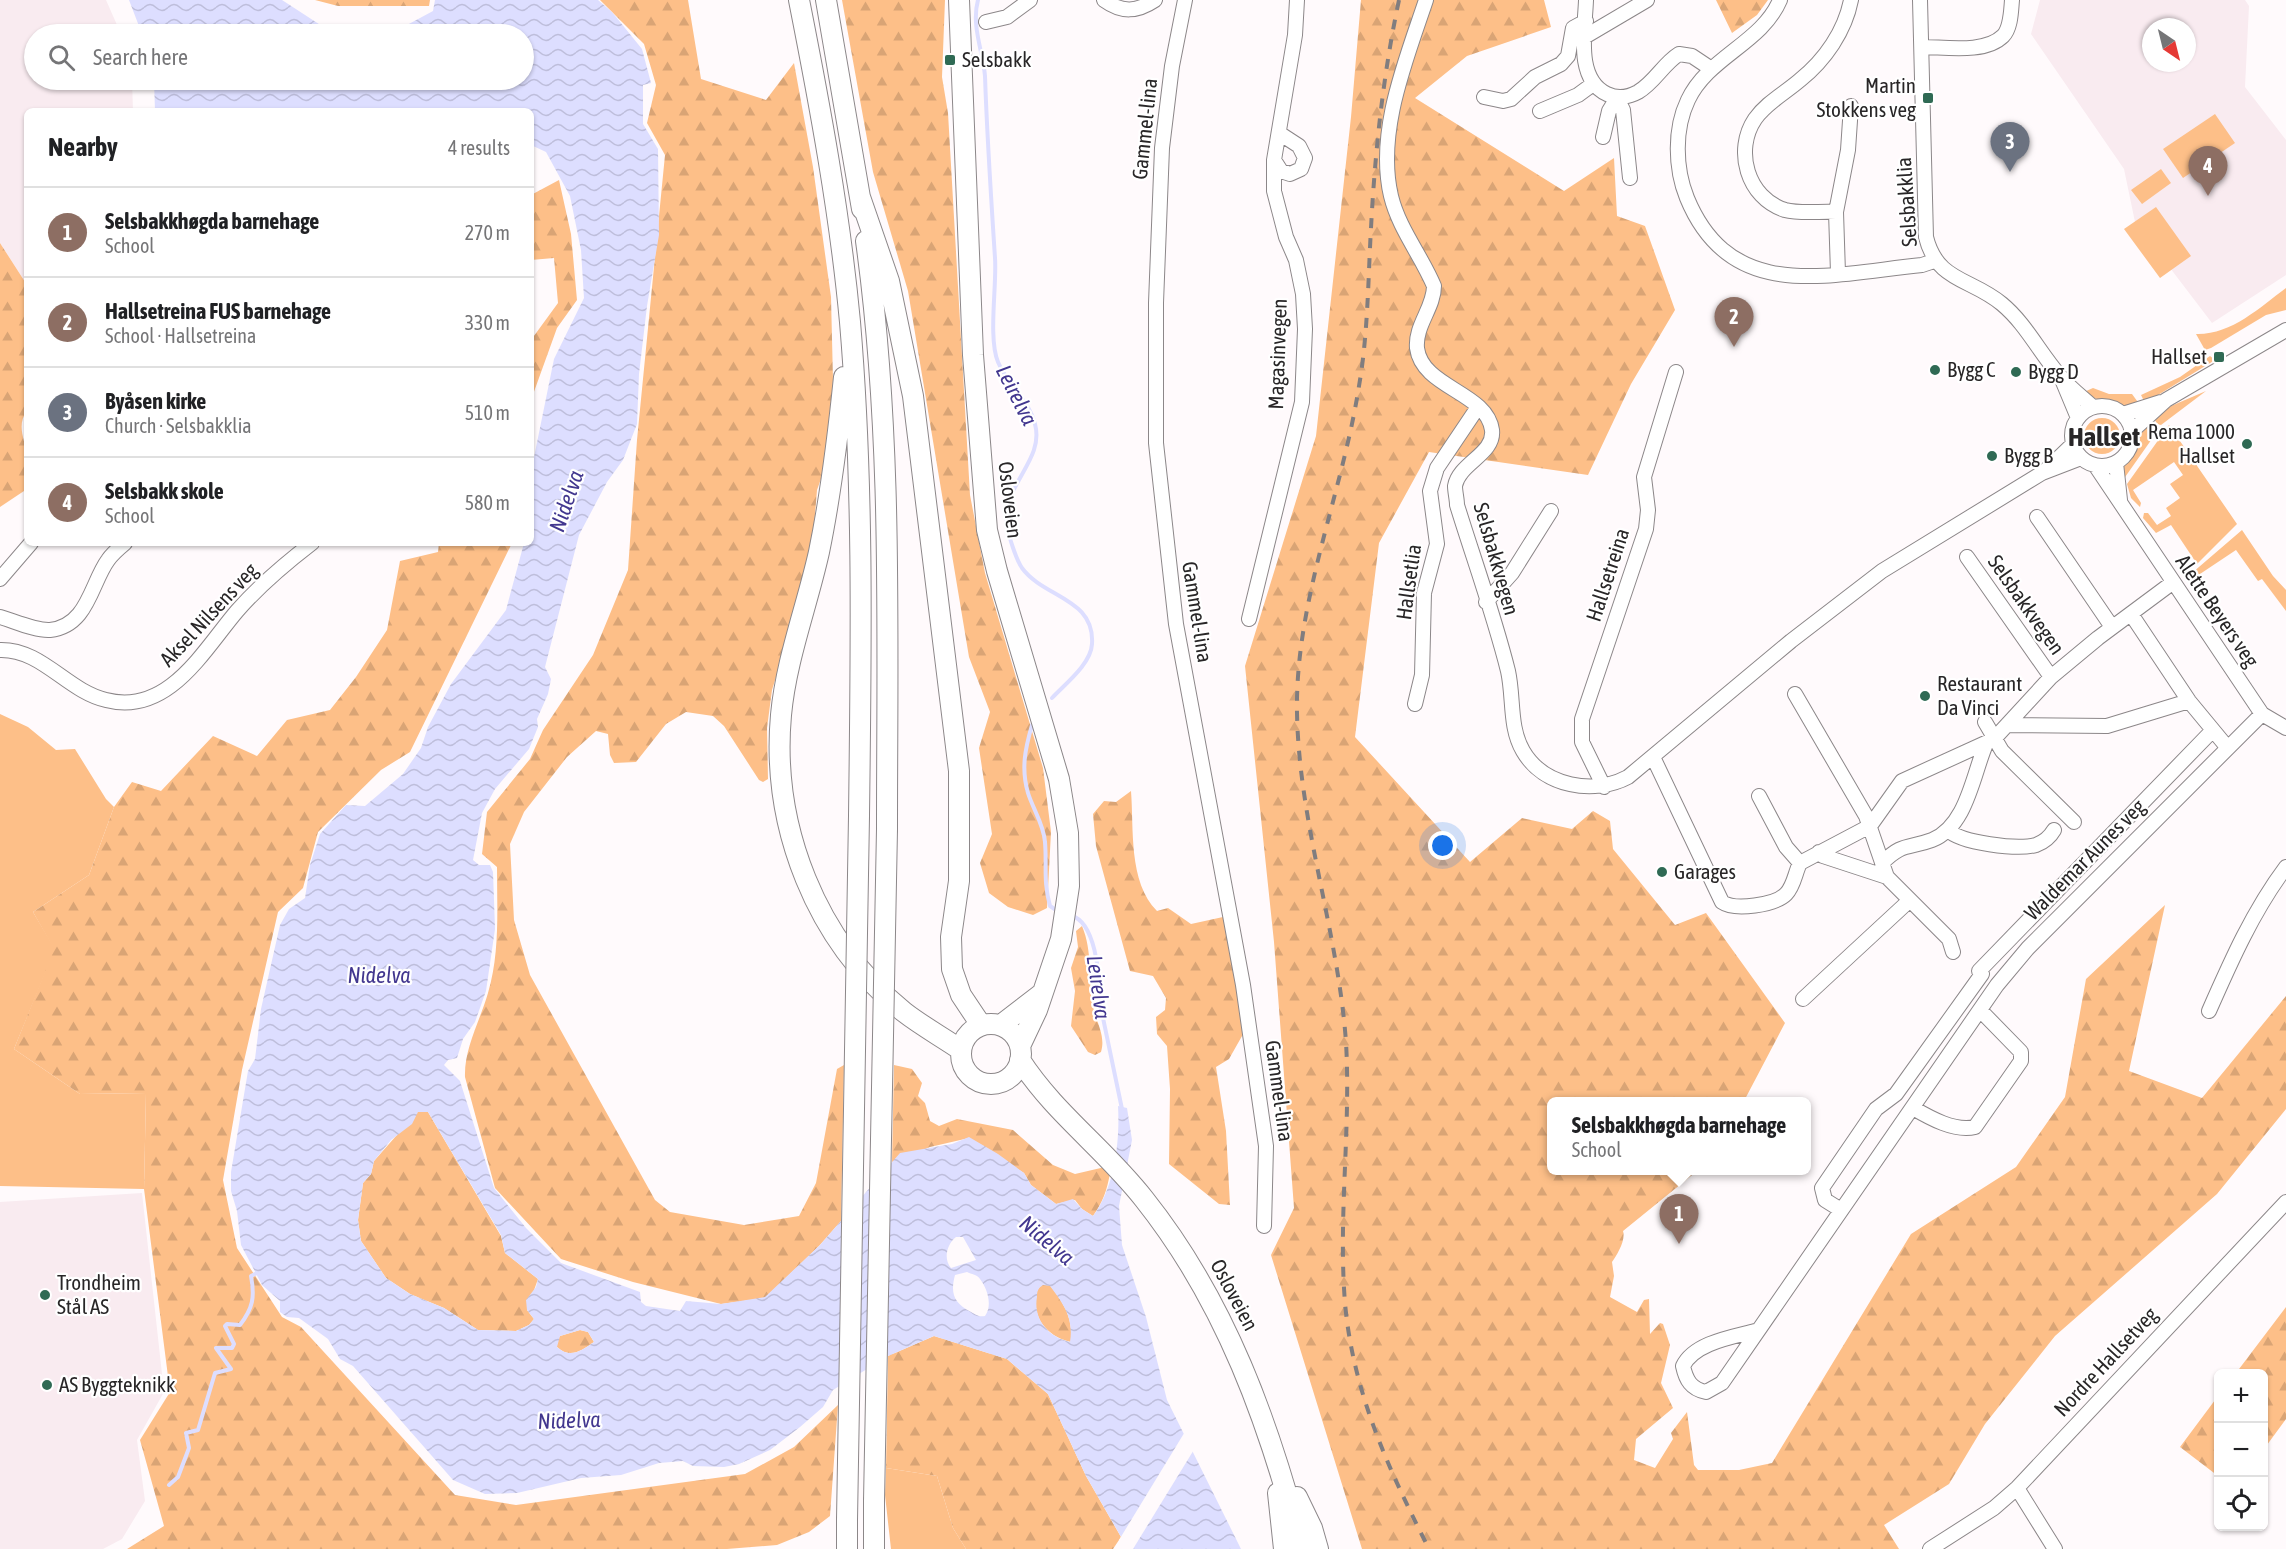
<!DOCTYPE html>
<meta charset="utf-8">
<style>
body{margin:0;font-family:"Asap Condensed",sans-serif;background:#f2f2f2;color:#202124}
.controls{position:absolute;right:18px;bottom:18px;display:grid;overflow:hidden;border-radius:9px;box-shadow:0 2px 4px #0004}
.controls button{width:54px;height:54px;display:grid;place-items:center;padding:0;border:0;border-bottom:2px solid #e0e0e0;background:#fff;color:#202124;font:30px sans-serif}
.compass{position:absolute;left:2142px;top:18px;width:54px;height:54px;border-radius:50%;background:#fff;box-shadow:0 2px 4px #0004;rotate:145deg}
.you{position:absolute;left:1443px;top:846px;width:21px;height:21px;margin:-15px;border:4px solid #fff;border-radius:50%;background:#1a73e8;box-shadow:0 0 0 9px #1a73e833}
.badge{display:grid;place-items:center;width:39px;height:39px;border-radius:50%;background:#ea580c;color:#fff;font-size:20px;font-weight:700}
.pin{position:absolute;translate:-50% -50px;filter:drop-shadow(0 2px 3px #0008)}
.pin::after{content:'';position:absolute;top:32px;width:21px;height:18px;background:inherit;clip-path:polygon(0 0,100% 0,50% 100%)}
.popup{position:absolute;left:1547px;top:1097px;width:264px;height:78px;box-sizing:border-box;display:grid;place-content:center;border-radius:9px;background:#fff;filter:drop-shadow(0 2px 4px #0005);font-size:20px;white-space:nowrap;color:#757577}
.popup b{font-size:22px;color:#202124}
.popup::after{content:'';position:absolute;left:50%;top:100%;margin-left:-12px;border:12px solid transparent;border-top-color:#fff}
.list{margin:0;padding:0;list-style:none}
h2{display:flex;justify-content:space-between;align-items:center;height:78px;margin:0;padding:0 24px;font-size:26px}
h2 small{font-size:20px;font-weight:400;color:#757577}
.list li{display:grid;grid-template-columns:39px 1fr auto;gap:18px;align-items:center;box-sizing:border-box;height:90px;padding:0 24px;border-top:2px solid #e0e0e0}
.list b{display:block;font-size:22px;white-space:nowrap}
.list p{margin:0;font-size:20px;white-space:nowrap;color:#757577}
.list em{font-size:20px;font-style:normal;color:#757577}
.icon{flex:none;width:33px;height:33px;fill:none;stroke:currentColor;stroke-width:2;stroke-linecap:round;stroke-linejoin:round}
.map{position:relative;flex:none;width:2286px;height:1549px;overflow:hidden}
.search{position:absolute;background:#fff;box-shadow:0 2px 4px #0004;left:24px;top:24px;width:510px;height:66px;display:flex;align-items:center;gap:15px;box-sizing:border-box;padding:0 21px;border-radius:33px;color:#757577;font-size:22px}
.panel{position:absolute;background:#fff;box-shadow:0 2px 4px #0004;left:24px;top:108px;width:510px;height:438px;border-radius:9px}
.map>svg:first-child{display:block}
.built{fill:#f9ebf0;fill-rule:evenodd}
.green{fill:#fdbf88}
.forest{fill:url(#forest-firs)}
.water{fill:url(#water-waves);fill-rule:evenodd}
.pier{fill:#fffafc}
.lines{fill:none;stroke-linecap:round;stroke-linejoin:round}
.stream{stroke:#dddeff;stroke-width:4}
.minor-casing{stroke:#8c8789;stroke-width:16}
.highway-casing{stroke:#8c8789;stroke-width:22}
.minor{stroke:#fff;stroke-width:14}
.highway{stroke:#fff;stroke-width:20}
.rail{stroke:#807d7f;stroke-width:4;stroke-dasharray:10 10;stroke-linecap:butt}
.highway-bridge-casing{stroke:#8c8789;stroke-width:22;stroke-linecap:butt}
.highway-bridge{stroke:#fff;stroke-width:20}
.poi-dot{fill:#2f6a54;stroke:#fff;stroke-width:2}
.labels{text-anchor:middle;stroke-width:4.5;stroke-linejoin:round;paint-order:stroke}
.poi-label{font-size:21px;fill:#282627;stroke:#fff;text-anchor:start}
.street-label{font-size:21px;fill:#282627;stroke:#fff}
.water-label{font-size:22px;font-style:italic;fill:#42378f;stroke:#fff}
.district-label{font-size:27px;font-weight:bold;fill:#282627;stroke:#fff}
</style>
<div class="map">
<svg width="2286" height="1549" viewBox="0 0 2286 1549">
<defs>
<pattern id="forest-firs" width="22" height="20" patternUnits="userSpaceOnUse" patternTransform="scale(1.5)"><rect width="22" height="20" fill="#fdbf88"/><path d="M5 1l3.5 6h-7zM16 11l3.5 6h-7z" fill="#d9a475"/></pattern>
<pattern id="water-waves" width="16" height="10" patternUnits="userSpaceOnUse" patternTransform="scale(1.5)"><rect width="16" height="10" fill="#dddeff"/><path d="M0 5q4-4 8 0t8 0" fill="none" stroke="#bebedb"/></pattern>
</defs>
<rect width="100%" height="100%" fill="#fffafc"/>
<path class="built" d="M0 0H106L121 34H34V80H132L133 111H27V285L0 243Z
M2040 0H2245L2249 6 2245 87 2286 140V275L2212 323 2135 222 2124 169 2031 34ZM2151 27H2187V63H2151Z
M142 1193 164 1392 137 1440 145 1501 122 1539 103 1549H0V1202Z"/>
<path class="green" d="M2215 114 2235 143 2183 178 2163 149Z
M2161 169 2171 183 2142 204 2131 190Z
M2156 207 2191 256 2160 278 2124 229Z
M2286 288V310L2266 315 2211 348 2205 350 2196 334C2231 335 2259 308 2286 288Z
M2210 356 2215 360 2145 403 2141 395 2180 377Z
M2093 388 2109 394H2132L2140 405C2122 407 2099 403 2084 392Z
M2206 391 2161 425 2157 424 2154 418 2171 406Z
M2084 436a18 18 0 1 1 36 0a18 18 0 1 1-36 0Z
M2149 422 2154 436 2123 480 2122 468C2136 453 2136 436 2149 422Z
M2169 425 2237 524 2197 564 2171 525 2156 533 2143 518 2144 513H2148L2157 525 2171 516 2166 508 2180 498 2170 484 2183 475 2174 462 2133 490 2141 503 2140 507 2131 498 2127 484Z
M2242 530 2273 576 2286 590V611L2262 579 2258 581 2236 550 2188 582 2185 579Z
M0 714 28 727 56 750 75 749 106 799 114 807 89 875 33 912 55 949 14 1049 80 1094 146 1093 144 1189 0 1186Z
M886 1468 937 1476 953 1528 966 1549H891L885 1495Z"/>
<path class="forest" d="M315 0H430L429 6H338Z
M600 0H688L701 79 766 100 794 63 813 167 831 297 833 380 827 462 817 490 811 565 772 690 767 728 768 779 763 782 759 780 724 726 713 716 686 712 666 724 636 762 614 763 610 755 608 734 596 731 567 757 524 812 510 844 514 920 530 975 655 1200 670 1212 744 1225 799 1216 816 1183 837 1069 844 1065 841 1221 819 1246 765 1298 721 1304 633 1282 561 1259 495 1188 465 1077C464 1048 480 1021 488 993 500 952 497 910 497 867L482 854 487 812 530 759 543 730 593 655 628 570 637 440 665 155 647 123 656 85 644 44Z
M842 0H945L942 77 948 113 970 495 985 573 1043 768 1051 832 1047 908 1033 915 1008 907 989 893 980 863 992 834 979 748 990 712 969 657 908 291 873 172Z
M1361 0H1544L1551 27 1467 56 1415 98 1564 191 1614 158 1617 216 1645 226 1675 310 1631 384 1588 475 1429 452 1379 543 1355 737 1470 862 1522 818 1572 829 1593 811 1610 821 1613 849 1675 925 1706 913 1785 1023 1744 1101 1552 1102V1170L1697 1171 1623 1231C1626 1240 1617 1255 1612 1262L1614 1276 1610 1297 1637 1312 1644 1300 1649 1299 1650 1334 1660 1323 1663 1324 1670 1345 1661 1383 1673 1408 1636 1439 1634 1460 1655 1468 1673 1439 1671 1433 1687 1412 1694 1465 1698 1470H1739L1772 1463 1911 1234 2016 1167 2065 1097 2086 979 2165 905 2129 1071 2202 1098 2286 996V1109L2217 1194 2055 1336 1985 1424 1949 1484 1884 1525 1899 1549H1362L1271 1255 1294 1208 1274 942 1245 666 1316 436 1351 117Z
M1716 0H1768L1757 15 1732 33Z
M559 180 571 234 577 300 557 328 531 400V340L558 303 554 258 531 260V195Z
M0 243 27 285V411C16 425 25 440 27 454 28 465 27 477 27 489L0 507Z
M439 543H512L410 752 381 770 318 832 303 888 278 912 242 1070 223 1180 237 1248 282 1317 301 1327 455 1495 516 1505 745 1474 794 1447 838 1405 830 1516 809 1532 777 1545 727 1549H127L164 1526 140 1440 170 1392 144 1189 146 1093 80 1094 14 1049 54 949 33 912 89 875 114 807 132 782 161 791 213 736 257 756 287 720 330 710 356 677 387 630 400 561 438 552Z
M1131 791C1134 828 1128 882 1157 911L1168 908 1191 924 1223 917 1246 1029 1229 1059 1216 1067 1226 1131 1230 1205 1219 1204 1169 1164 1170 1089 1167 1046 1157 1034 1156 1017 1165 1010 1166 998 1153 976 1130 971 1096 846 1093 814 1104 801 1116 802Z
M1082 926C1093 952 1088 979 1093 1006 1096 1022 1106 1036 1101 1052L1095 1055 1088 1052 1071 1026 1075 991 1071 968 1078 947 1076 931Z
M894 1065 912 1069 922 1083 918 1096 925 1103 930 1121 939 1126 957 1119 1013 1130 1053 1165 1075 1174 1105 1167 1110 1173C1107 1190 1103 1202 1093 1216L1082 1209 1075 1200 1056 1204 1031 1185 1024 1173 969 1138 930 1147 892 1162Z
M418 1111 428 1112 501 1236 505 1253 538 1279 527 1310 534 1319 529 1325 516 1331 478 1330 444 1308 410 1294 386 1278 361 1241 358 1220 363 1183 371 1174 374 1161Z
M1043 1284 1050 1285C1064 1304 1073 1317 1071 1342 1049 1337 1033 1320 1036 1297 1037 1290 1038 1288 1043 1284Z
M2286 1307V1419L2264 1449V1374L2236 1373Z
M580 1330 588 1332 594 1342C581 1351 570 1359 557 1347L556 1341 560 1336Z
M934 1336 1007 1359 1048 1394 1086 1476 1121 1537 1113 1549H966L953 1528 937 1476 886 1468 888 1356Z
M2218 1396V1476L2180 1447Z"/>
<path class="water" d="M129 0H282L325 28 356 31 407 25 433 11 435 0H598L612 12 642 49 651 83 643 85V124L658 149 659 235 647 306 639 374 637 424 623 460 607 482 579 535 545 667 551 679 548 694 537 719 538 727 529 749 495 789 482 813 473 860 479 865H490L493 872 495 929 486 991 475 1022 463 1039 457 1058 448 1060 444 1065 460 1081 494 1188 526 1228 561 1263 640 1292 641 1302 646 1306 680 1311 686 1301 721 1304 765 1297 820 1245 900 1153 952 1144 969 1137 998 1154 1024 1173 1031 1185 1056 1204 1073 1199 1082 1209 1093 1216C1115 1187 1120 1140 1118 1106L1127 1108 1132 1140 1119 1206 1122 1245 1146 1317 1167 1400 1241 1549H1128L1086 1476 1048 1394 1007 1359 934 1336 888 1356 833 1390 823 1407 800 1427 770 1450 739 1464 724 1467 693 1466 683 1461 659 1463 621 1475 581 1478 517 1493 485 1494 453 1480 353 1366 340 1359 328 1339 299 1318 287 1317 280 1312V1301L262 1285 241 1245 237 1211 231 1191V1172L248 1071 255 1059 261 1009 280 925 289 909 305 898 310 865 320 834 346 805 365 806 403 774 421 748 428 727 451 684 506 610 524 543H531V472L554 359 584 298 581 250 570 196 546 152 531 145V111H155L154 80H524V34H142ZM418 1112H428L501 1235 505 1253 538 1279 536 1287 526 1300 527 1310 534 1319 529 1325 516 1331 478 1330 444 1308 410 1294 386 1278 361 1241 358 1220 363 1183 371 1174 374 1161 391 1140 412 1124ZM956 1237H963L976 1260 951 1268C943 1259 947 1244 956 1237ZM967 1272C971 1274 978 1275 980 1279 987 1288 993 1305 985 1316 978 1317 977 1315 971 1312 954 1303 950 1294 955 1275ZM1043 1285 1050 1286C1063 1303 1074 1318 1070 1342 1048 1337 1033 1319 1037 1297 1037 1291 1038 1288 1043 1285ZM580 1330 588 1332 594 1342C581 1351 570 1359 557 1347L560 1336Z"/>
<path class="pier" d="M1186 1430 1195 1448 1133 1549H1125L1119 1540Z"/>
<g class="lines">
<path class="stream" d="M978 0C971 26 983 51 985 76 987 137 991 197 995 258 997 285 988 338 998 362 1007 384 1029 400 1035 424 1045 461 1001 485 1007 526 1009 537 1016 559 1022 568 1044 598 1095 598 1092 644 1091 664 1065 684 1052 698
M1032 725C1025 749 1021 769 1028 793 1033 809 1044 825 1045 842 1047 866 1043 880 1050 906L1059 912
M1072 916C1094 922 1101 974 1098 994L1122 1109
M169 1485 178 1477 189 1448 186 1433 198 1430 215 1373 231 1369 216 1348H232L234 1344 225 1326 227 1324 240 1325C253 1308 255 1297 251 1276L255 1274"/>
<g class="minor-casing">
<path id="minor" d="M1104 0C1122 13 1137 12 1155 0
M1185 0 1172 66 1162 148 1156 303V443L1176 624 1243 985 1266 1146 1264 1226
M1426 0C1406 60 1376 132 1391 196 1399 229 1421 255 1434 286 1434 308 1415 325 1417 348 1422 388 1487 392 1492 430 1495 454 1459 463 1455 486 1455 492 1457 499 1457 505 1474 560 1494 615 1508 671 1514 698 1509 727 1523 751 1544 787 1594 795 1628 777L1791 641 1882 571 2042 473 2081 458
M1586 0C1585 30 1575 79 1607 94 1617 99 1629 97 1638 92 1655 82 1663 64 1679 54L1692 56 1710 68
M1780 0C1762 43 1708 57 1688 100 1674 129 1675 168 1687 198 1731 305 1830 274 1922 265L1934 261
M1920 0 1926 237C1937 282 1971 278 2002 304 2026 324 2039 352 2060 376 2069 387 2082 397 2093 407
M986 22 1007 17 1030 0
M1586 36 1647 0
M1922 47C1945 47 1985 54 2003 36 2011 28 2011 11 2012 0
M1484 97 1503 101 1511 99 1535 77 1561 64 1568 56 1573 28 1586 21
M1540 111 1578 95 1593 84
M1279 133 1299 146 1305 158 1301 169 1290 174 1281 171 1274 160 1295 35 1297 0
M1603 137 1609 111 1617 98 1623 110 1630 178
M1836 212 1848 150 1851 106
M1838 273 1836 212C1821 211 1800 214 1785 210 1747 198 1734 150 1755 119 1766 103 1785 93 1800 80 1825 60 1845 31 1851 0
M2063 382 2078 418
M2072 436a30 30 0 1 1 60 0a30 30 0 1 1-60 0Z
M2123 414 2161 402
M2132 431 2166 400 2286 330
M2116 463 2120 500
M2095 465 2262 714 2286 728
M2046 470 2073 444
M2037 517 2112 627
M1967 557 2051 677
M0 579 31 543
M1486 602 1512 573 1551 511
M2131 614 2189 701 2227 747
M0 617C14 621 36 631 50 630 88 626 91 583 108 560 112 554 119 548 125 543
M1249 619 1302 402 1305 329 1303 294 1296 260 1286 237 1274 191V160
M0 650C42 649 67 691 106 700 168 716 203 651 237 611 258 587 286 563 312 543
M1795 694 1866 816 1887 877 1949 939 1953 952
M1415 704 1422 675 1424 593 1437 544 1430 491 1437 468 1478 407
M1985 722 2002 751 2074 822
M2007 725 2107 726 2189 701
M1653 757 1722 902C1735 911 1775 905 1786 894 1794 886 1795 873 1800 863L1870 826 1902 781 1994 739 2051 677 2098 638 2172 583
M1604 787 1582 742V719L1646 529 1648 510 1644 477 1676 372
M1759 796 1786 847 1800 863
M1948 830C1961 843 2017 850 2036 845 2044 842 2050 837 2054 830
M1819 852 1823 856 1887 877
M1882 863C1903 842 1908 849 1932 840 1967 826 1973 774 1986 744
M1979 971 2212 731
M1803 999 1910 900
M2209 1011C2231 961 2253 911 2286 867
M1913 1108C1930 1118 1955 1132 1975 1127L2021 1061V1052L1980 1010
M1841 1210 1825 1200 1822 1188 1876 1109 1896 1094 1982 974
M1755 1331C1732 1337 1694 1343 1683 1366 1686 1380 1691 1389 1706 1392L1722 1383 1997 985 2028 948 2262 714
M2017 1488 2055 1549
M1930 1549 1994 1508 2017 1488 2286 1202"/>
</g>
<g class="highway-casing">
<path id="highway" d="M799 0C820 106 840 214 850 322 864 487 861 651 859 816
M826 0 862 209
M959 0 973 355 987 530 997 571 1059 779 1068 833 1069 886 1061 939 1037 1010 1020 1046
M860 197 889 281 913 396 959 771V881L951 937 952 969 961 995 981 1025
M866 241C893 436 887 632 887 829
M844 377C838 436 831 494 819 552 807 606 786 660 781 715 771 827 816 941 904 1012 922 1026 942 1037 961 1050
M961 1054a30 30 0 1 1 60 0a30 30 0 1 1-60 0Z
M1001 1025 1040 995
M1020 1060C1054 1113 1105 1149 1144 1199 1226 1302 1269 1423 1302 1549
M1278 1493 1284 1549
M1297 1497 1312 1528 1318 1549
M847 1520V1549
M874 1549V1501"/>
</g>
<use href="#minor" class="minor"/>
<use href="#highway" class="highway"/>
<path class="rail" d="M1399 0C1383 75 1375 152 1371 228 1368 281 1368 334 1359 386 1342 495 1295 601 1297 713 1299 824 1338 931 1346 1042 1351 1129 1338 1216 1345 1303 1353 1393 1389 1470 1429 1549"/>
<g class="highway-bridge-casing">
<path id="highway-bridge" d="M874 1501 887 829
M847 1520 859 816"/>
</g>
<use href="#highway-bridge" class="highway-bridge"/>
</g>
<g class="poi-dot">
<rect x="944" y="54" width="12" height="12" rx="3"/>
<rect x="1922" y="92" width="12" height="12" rx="3"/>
<rect x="2213" y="351" width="12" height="12" rx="3"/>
<circle cx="1935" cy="370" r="6"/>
<circle cx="2016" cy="372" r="6"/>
<circle cx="2247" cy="444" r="6"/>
<circle cx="1992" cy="456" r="6"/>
<circle cx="1925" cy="696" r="6"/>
<circle cx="1662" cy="872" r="6"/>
<circle cx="45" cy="1295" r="6"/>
<circle cx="47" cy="1385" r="6"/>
</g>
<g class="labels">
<g class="poi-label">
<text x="962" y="67">Selsbakk</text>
<text x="1916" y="93" text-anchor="end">Martin<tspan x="1916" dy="24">Stokkens veg</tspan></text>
<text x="2207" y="364" text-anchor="end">Hallset</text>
<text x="1947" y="377">Bygg C</text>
<text x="2028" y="379">Bygg D</text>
<text x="2235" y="439" text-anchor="end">Rema 1000<tspan x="2235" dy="24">Hallset</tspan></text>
<text x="2004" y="463">Bygg B</text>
<text x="1937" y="691">Restaurant<tspan x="1937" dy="24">Da Vinci</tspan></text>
<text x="1674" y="879">Garages</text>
<text x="57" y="1290">Trondheim<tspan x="57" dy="24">Stål AS</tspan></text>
<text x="59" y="1392">AS Byggteknikk</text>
</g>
<g class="street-label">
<text transform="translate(1145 129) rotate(-84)" y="7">Gammel-lina</text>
<text transform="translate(1907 202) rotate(-94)" y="7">Selsbakklia</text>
<text transform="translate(1278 354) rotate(-88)" y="7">Magasinvegen</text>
<text transform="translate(1010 500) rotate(83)" y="7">Osloveien</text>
<text transform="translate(1496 559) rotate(74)" y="7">Selsbakkvegen</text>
<text transform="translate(1608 575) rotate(-72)" y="7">Hallsetreina</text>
<text transform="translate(1409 582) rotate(-82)" y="7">Hallsetlia</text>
<text transform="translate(2026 605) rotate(55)" y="7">Selsbakkvegen</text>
<text transform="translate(2217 611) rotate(56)" y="7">Alette Beyers veg</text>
<text transform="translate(1197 612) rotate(81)" y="7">Gammel-lina</text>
<text transform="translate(209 615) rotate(-47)" y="7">Aksel Nilsens veg</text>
<text transform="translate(2085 860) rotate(-45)" y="7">Waldemar Aunes veg</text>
<text transform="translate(1279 1091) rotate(82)" y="7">Gammel-lina</text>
<text transform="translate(1234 1295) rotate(62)" y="7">Osloveien</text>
<text transform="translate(2106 1362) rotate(-47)" y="7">Nordre Hallsetveg</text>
</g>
<g class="water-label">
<text transform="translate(1017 395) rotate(63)" y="8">Leirelva</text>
<text transform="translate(566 501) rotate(-71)" y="8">Nidelva</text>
<text x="379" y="983">Nidelva</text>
<text transform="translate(1099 987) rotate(82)" y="8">Leirelva</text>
<text transform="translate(1047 1240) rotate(40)" y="8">Nidelva</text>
<text transform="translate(569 1420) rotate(-2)" y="8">Nidelva</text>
</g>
<g class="district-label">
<text x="2104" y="446">Hallset</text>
</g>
</g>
</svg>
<div class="controls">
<button>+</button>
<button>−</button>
<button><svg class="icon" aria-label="locate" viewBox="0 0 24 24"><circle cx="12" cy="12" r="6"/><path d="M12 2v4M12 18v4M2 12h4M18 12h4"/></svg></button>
</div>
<svg class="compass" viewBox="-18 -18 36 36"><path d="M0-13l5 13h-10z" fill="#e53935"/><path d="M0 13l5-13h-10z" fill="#757577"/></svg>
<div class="you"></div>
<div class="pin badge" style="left:1679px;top:1244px;background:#8d6e63">1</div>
<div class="popup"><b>Selsbakkhøgda barnehage</b>School</div>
<div class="pin badge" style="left:1734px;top:347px;background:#8d6e63">2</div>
<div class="pin badge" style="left:2010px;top:172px;background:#6b7280">3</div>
<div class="pin badge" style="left:2208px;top:196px;background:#8d6e63">4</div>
<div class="search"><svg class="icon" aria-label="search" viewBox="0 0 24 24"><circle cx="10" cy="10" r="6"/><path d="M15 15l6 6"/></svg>Search here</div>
<section class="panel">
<h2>Nearby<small>4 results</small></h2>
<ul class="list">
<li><span class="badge" style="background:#8d6e63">1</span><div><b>Selsbakkhøgda barnehage</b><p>School</p></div><em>270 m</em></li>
<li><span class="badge" style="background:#8d6e63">2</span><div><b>Hallsetreina FUS barnehage</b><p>School · Hallsetreina</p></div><em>330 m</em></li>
<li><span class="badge" style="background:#6b7280">3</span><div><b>Byåsen kirke</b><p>Church · Selsbakklia</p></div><em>510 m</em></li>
<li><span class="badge" style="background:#8d6e63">4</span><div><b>Selsbakk skole</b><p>School</p></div><em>580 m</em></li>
</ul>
</section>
</div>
